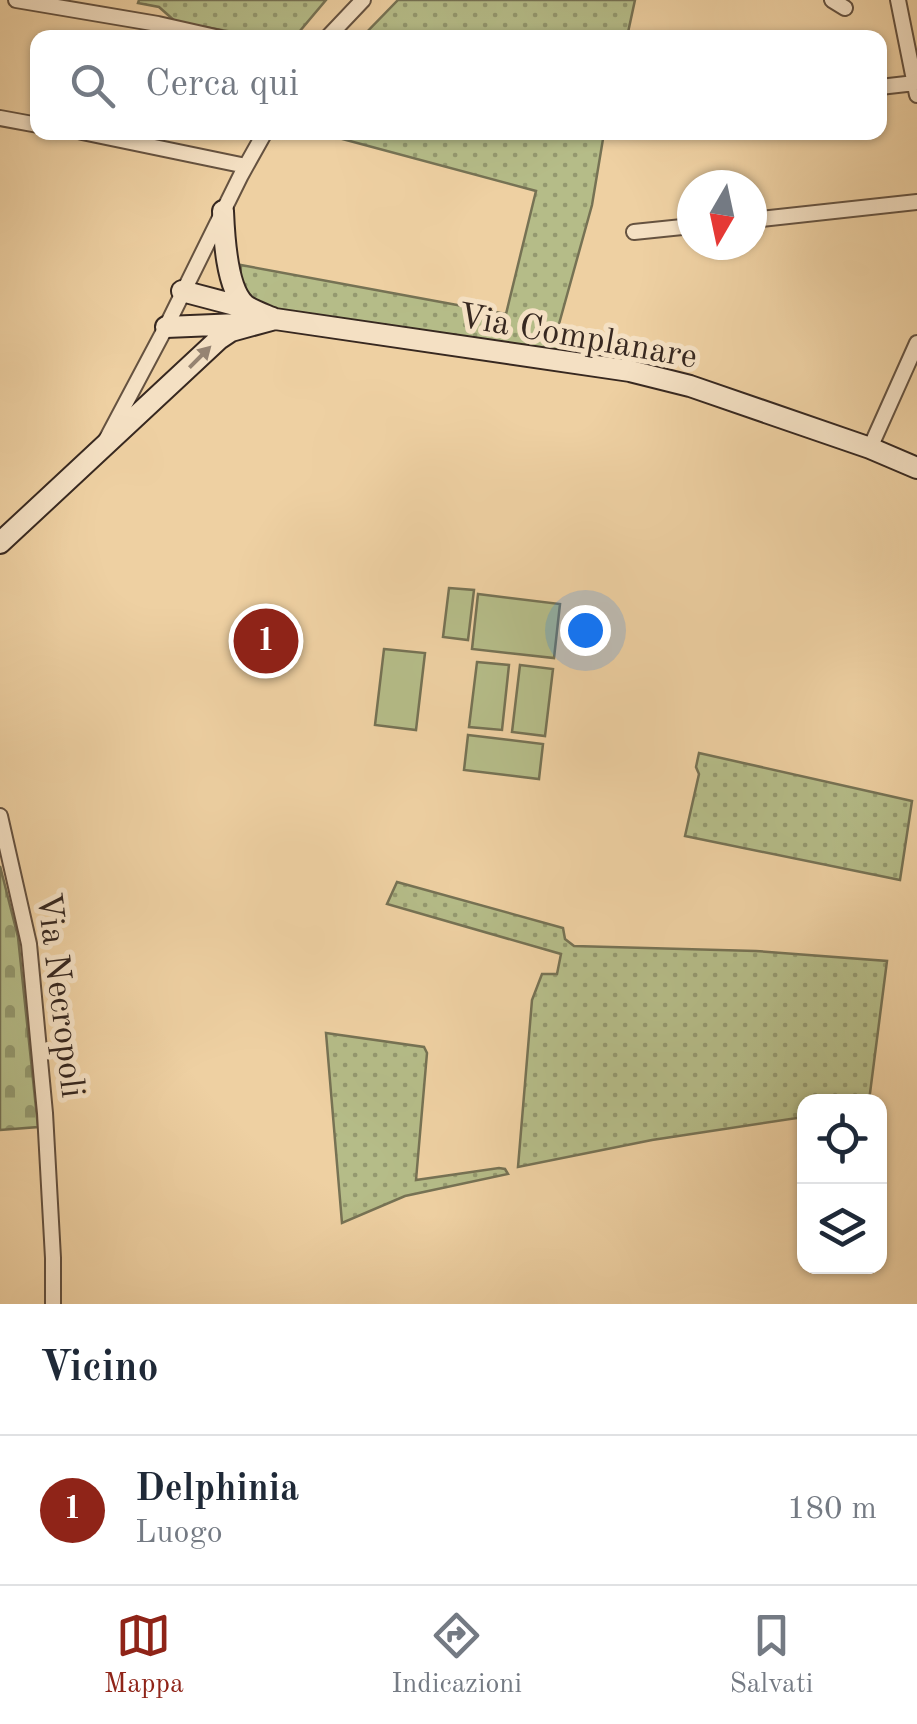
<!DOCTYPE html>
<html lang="it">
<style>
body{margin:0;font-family:"Old Standard TT",serif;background:#f2f2f3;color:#1f2937}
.controls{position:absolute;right:30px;bottom:30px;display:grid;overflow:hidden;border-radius:20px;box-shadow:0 2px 8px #0004}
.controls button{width:90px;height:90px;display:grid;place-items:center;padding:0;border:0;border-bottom:2px solid #e0e1e3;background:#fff;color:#1f2937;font:50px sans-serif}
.compass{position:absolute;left:677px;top:170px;width:90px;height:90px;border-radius:50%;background:#fff;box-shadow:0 2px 8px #0004;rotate:189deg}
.you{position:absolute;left:585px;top:630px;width:35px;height:35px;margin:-25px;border:8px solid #fff;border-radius:50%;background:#1a73e8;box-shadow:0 0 0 15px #1a73e833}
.badge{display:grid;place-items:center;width:65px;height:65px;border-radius:50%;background:#8f2418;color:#fff;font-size:32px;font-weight:700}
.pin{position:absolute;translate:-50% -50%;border:5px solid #fff;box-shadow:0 2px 10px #0006}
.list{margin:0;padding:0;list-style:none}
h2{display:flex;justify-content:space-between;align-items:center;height:130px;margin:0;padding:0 40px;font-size:42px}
h2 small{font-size:32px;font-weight:400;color:#747a83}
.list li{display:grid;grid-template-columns:65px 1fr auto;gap:30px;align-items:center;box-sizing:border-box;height:150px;padding:0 40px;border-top:2px solid #e0e1e3}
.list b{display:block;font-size:38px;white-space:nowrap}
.list p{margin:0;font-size:32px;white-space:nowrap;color:#747a83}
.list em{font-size:32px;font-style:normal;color:#747a83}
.icon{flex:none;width:55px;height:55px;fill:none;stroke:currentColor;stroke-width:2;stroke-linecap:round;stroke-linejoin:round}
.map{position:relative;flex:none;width:917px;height:1304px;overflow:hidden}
.search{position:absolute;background:#fff;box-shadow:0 2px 8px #0004;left:30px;right:30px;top:30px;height:110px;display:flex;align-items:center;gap:25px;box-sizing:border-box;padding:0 35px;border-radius:20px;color:#747a83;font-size:38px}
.sheet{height:280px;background:#fff}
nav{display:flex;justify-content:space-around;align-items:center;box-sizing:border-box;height:140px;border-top:2px solid #e0e1e3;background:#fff;font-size:28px;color:#747a83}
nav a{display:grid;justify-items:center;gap:5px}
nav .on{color:#8f2418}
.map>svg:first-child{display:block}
.grass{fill:url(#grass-dots);stroke:#767254;stroke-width:2.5}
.cemetery{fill:url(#cemetery-stones);stroke:#767254;stroke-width:2.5}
.park{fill:#b5bc88;stroke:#767254;stroke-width:2.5}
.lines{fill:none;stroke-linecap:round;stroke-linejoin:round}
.street-casing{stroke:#655240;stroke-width:18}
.secondary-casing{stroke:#372820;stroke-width:24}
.street{stroke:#f4e0c3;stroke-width:14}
.secondary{stroke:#f4e0c3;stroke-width:20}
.oneway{fill:#968472}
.labels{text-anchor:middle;stroke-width:10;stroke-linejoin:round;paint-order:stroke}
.street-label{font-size:35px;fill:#372820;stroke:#f4e0c3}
</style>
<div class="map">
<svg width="917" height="1304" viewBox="0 0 917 1304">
<defs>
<pattern id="grass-dots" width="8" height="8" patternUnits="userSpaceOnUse" patternTransform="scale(2.5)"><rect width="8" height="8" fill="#b5bc88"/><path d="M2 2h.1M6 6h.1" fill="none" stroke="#94996f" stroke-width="1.8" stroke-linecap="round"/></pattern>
<pattern id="cemetery-stones" width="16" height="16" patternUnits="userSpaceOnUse" patternTransform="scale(2.5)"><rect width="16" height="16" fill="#b5bc88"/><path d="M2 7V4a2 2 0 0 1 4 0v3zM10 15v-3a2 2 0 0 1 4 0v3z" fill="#94996f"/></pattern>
</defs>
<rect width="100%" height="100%" fill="#eed0a2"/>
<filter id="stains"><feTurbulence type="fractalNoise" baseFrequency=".002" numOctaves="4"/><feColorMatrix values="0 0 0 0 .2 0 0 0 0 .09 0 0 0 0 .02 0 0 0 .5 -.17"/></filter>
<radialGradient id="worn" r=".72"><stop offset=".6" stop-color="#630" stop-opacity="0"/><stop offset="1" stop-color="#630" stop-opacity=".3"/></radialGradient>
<path class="grass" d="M139 0H326L294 38 262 37 176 22 159 7 138 3Z
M398 0H635L627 37H362Z
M320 133H604L592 205 559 324 561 351 316 318 255 304 240 282 241 265 506 314 536 191Z
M699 753 912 801 900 880 685 836 699 774 696 767Z
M397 882 563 928 565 939 574 946 756 951 887 961 869 1101 804 1102V1117L652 1140 518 1167 532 1000 542 974H557L561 954 387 904Z
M326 1033 424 1047 427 1053 416 1180 499 1168 505 1169 508 1174 405 1196 342 1223Z"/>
<path class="cemetery" d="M0 866 18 937 38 1127 0 1130Z"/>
<path class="park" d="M449 588 474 590 468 640 443 637Z
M478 594 560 604 554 658 472 649Z
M384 649 425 653 416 730 375 725Z
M477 662 509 665 502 730 469 727Z
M520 665 553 669 545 736 512 732Z
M468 735 543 744 539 779 464 770Z"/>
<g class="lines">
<g class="street-casing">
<path id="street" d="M16 0 158 24 220 38
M832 0 845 8
M898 0 917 95
M327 38 363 0
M880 87 915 83
M0 118 38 125
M82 132 246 166
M752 220 917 202
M634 232 692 226
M106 440 166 327 241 175 265 132
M870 448 917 343
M0 816 29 944 45 1113 53 1258V1304"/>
</g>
<g class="secondary-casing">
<path id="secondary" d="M223 211C224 235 226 288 245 305 253 311 266 315 275 319L630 371 690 386 870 448 917 468
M182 291 254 310
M166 327 239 324
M0 543 219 339 231 331 275 319"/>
</g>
<use href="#street" class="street"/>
<use href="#secondary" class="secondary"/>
</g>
<defs><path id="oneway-solid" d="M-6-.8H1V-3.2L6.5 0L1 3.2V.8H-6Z" transform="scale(2.5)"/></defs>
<use class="oneway" href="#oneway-solid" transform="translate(200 357) rotate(-45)"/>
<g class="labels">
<g class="street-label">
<text transform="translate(578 335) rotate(10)" y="12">Via Complanare</text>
<text transform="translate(62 995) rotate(83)" y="12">Via Necropoli</text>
</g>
</g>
<rect width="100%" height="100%" filter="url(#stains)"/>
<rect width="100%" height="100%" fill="url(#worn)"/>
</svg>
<div class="controls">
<button><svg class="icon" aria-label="locate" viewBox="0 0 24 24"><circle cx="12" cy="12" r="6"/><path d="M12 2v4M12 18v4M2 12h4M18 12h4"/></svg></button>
<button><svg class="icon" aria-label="layers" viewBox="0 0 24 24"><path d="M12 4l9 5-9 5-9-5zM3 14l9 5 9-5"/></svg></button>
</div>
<svg class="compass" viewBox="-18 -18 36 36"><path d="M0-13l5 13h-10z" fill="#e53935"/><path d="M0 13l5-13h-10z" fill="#747a83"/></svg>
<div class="you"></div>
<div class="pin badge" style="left:266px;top:641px">1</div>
<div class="search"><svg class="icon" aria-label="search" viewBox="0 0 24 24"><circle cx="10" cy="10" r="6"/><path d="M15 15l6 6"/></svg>Cerca qui</div>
</div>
<section class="sheet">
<h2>Vicino<small></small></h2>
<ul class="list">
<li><span class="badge">1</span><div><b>Delphinia</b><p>Luogo</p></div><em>180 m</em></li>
</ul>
</section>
<nav>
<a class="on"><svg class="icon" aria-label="map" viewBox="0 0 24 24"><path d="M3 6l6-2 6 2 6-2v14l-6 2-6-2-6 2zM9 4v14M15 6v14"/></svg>Mappa</a>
<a><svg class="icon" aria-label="directions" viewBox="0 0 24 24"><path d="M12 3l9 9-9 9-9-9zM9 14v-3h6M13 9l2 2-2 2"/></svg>Indicazioni</a>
<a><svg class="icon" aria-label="saved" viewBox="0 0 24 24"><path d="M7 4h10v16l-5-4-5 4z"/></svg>Salvati</a>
</nav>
